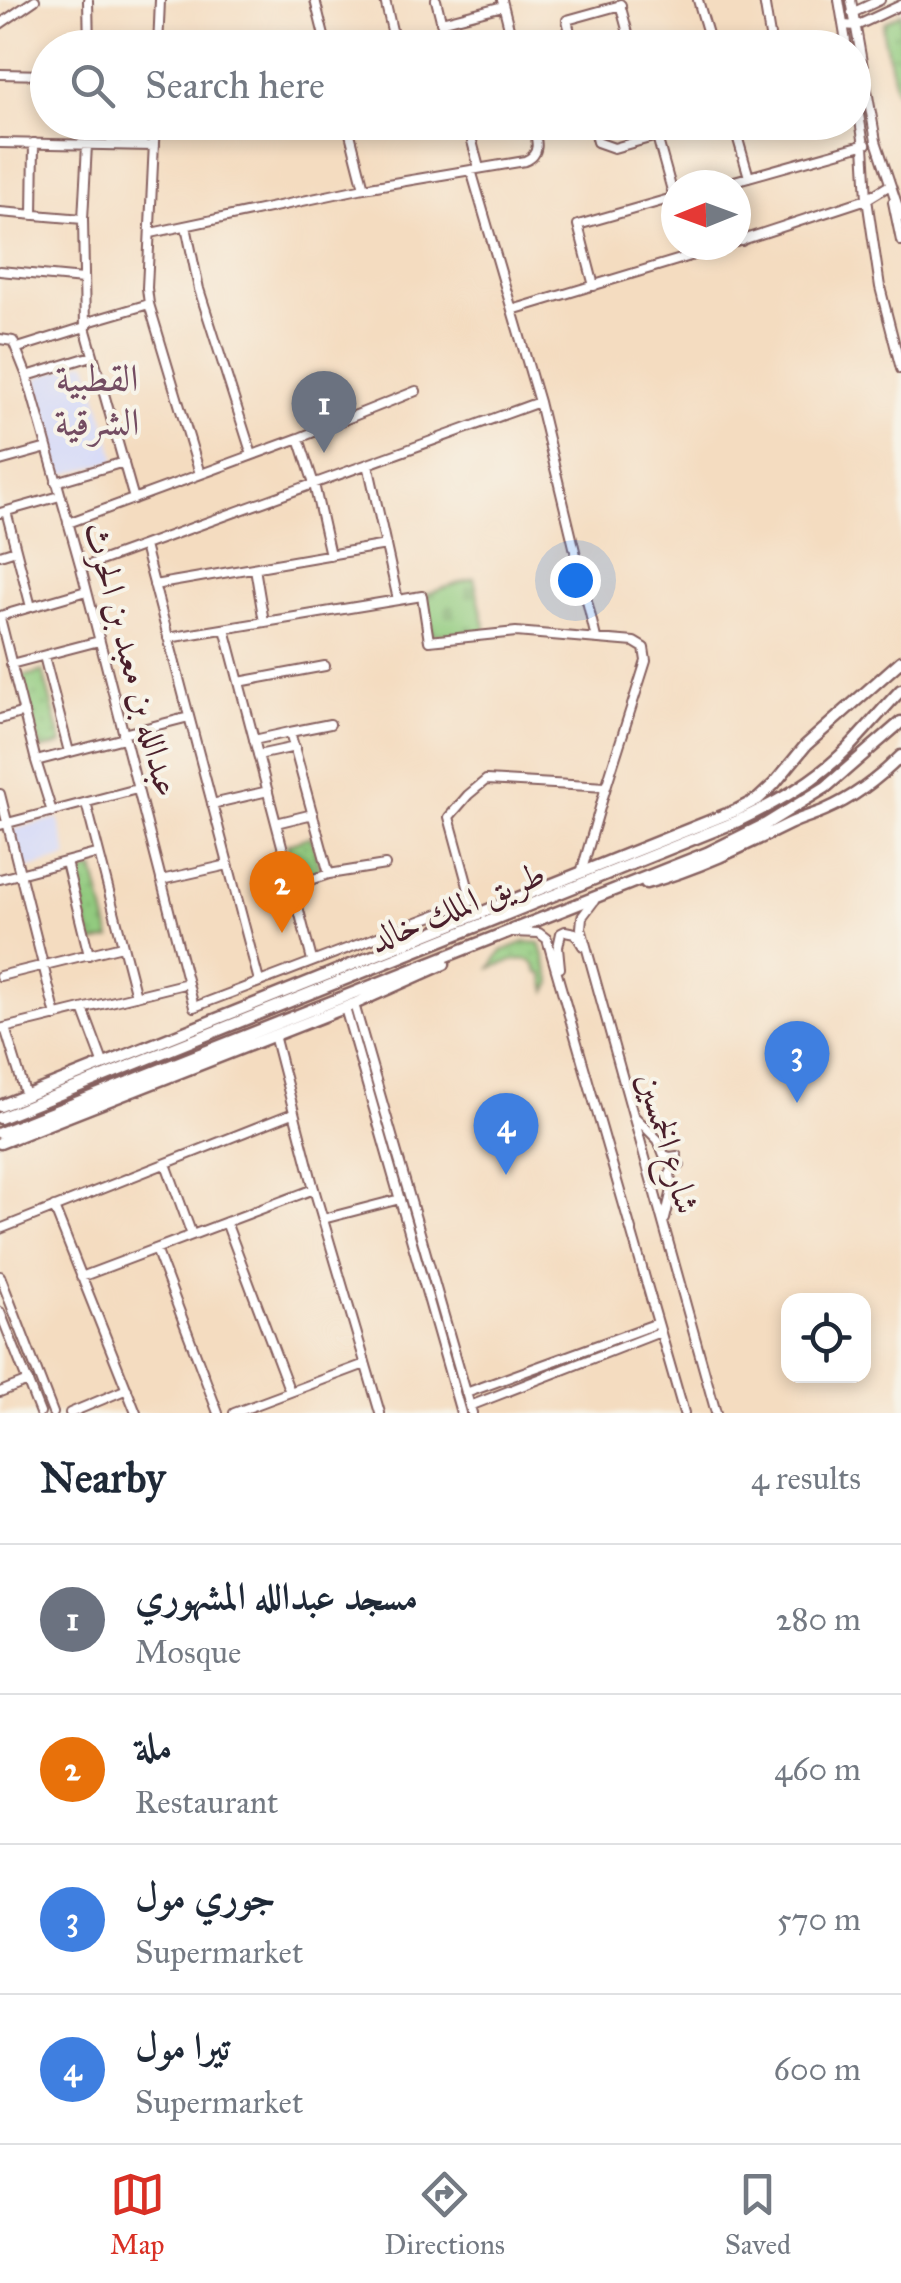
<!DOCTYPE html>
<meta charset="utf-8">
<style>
body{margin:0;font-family:"IM FELL Great Primer",Amiri,serif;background:#f6f6f7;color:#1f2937}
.controls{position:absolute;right:30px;bottom:30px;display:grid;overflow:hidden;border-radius:20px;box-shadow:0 5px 15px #0003}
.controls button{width:90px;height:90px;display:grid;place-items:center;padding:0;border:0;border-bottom:2px solid #e0e1e3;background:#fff;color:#1f2937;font:50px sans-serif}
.compass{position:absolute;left:661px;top:170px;width:90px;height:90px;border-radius:50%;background:#fff;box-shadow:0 5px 15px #0003;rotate:269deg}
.you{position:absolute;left:575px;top:580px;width:35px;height:35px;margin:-25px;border:8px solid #fff;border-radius:50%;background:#1a73e8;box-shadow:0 0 0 15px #1a73e833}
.badge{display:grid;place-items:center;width:65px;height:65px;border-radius:50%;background:#d93025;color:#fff;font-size:32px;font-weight:700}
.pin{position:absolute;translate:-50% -82px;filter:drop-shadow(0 2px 5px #0008)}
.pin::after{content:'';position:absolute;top:52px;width:35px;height:30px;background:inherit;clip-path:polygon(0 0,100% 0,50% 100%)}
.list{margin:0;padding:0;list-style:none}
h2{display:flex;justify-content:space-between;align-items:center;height:130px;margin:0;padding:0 40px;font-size:42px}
h2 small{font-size:32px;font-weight:400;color:#747a83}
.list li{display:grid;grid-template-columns:65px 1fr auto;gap:30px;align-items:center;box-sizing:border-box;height:150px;padding:0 40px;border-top:2px solid #e0e1e3}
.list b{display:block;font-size:38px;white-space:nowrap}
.list p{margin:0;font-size:32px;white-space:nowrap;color:#747a83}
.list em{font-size:32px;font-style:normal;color:#747a83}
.icon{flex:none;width:55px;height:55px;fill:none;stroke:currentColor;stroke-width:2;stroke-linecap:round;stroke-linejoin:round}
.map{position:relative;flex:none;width:901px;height:1413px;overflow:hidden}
.search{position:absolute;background:#fff;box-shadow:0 5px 15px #0003;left:30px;right:30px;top:30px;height:110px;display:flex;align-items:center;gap:25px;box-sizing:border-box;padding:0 35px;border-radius:55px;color:#747a83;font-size:38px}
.sheet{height:730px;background:#fff}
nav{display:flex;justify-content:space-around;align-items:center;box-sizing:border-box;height:140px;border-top:2px solid #e0e1e3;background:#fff;font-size:28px;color:#747a83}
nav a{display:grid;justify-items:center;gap:5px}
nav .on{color:#d93025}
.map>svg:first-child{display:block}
.built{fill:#d3d8f9}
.green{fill:url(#green-dots);stroke:#6e7555;stroke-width:2.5}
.cemetery{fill:url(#cemetery-stones);stroke:#6e7555;stroke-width:2.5}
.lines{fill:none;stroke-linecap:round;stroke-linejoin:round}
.minor-casing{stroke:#86615f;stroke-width:12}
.major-casing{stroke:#86615f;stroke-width:15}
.minor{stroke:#fff;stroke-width:8}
.major{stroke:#fff;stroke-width:10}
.labels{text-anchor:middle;stroke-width:8;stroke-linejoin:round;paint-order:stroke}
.street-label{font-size:35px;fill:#4a1f2b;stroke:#f7f3e8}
.neighbourhood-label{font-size:38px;fill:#734c62;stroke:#f7f3e8}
</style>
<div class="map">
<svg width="901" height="1413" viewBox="0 0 901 1413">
<defs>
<pattern id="green-dots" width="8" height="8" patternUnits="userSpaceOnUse" patternTransform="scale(2.5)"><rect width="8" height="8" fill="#92cb7f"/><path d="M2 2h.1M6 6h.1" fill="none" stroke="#7fae6e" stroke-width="1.8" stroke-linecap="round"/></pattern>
<pattern id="cemetery-stones" width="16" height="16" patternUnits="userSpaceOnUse" patternTransform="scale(2.5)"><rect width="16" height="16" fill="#92cb7f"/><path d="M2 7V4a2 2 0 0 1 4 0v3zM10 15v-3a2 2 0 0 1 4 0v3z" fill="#7fae6e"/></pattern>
</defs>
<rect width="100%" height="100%" fill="#f7f3e8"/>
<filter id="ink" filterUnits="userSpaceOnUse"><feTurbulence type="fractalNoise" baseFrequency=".01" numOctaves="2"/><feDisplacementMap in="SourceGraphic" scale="20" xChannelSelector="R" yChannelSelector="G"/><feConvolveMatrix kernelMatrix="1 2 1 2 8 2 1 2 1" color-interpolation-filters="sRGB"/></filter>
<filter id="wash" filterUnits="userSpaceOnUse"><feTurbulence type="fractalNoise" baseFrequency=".0048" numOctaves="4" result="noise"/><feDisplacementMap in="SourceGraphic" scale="40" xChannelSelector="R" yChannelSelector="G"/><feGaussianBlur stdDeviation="2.25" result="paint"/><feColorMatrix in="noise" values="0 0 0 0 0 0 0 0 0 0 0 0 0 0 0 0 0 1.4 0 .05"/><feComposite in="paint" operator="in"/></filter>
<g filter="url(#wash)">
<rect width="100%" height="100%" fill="#f4dcc0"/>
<path class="built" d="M84 362 88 363 115 457 113 461 63 475 59 473 36 382 39 377Z
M58 818 68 857 22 870 12 830Z"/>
<path class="green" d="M901 13V95L896 91 883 33 884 23Z
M43 671 62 744 41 750 22 677Z
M311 836 320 872 294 879 287 844Z
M94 869 111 939 92 943 75 875Z
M525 942 540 943 552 983 547 991 543 974 538 973C533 949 508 963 490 968L502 951Z"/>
<path class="cemetery" d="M474 578 486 631 430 635 426 594Z"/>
</g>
<g filter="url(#ink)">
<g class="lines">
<g class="minor-casing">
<path id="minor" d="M88 0 89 48
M315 0 327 48
M385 0 396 48
M436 0 448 48
M502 0 514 48
M698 0 712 48
M764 0 772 48
M839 0 847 48
M851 0 876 141 901 216
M620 4 632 48
M852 13 880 0
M441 22 503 6
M0 24 35 0
M844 25 856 26 901 5
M158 48 160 0
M574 48 567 20 621 5
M0 74 48 75
M854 84 864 145 867 199 880 287 901 369
M155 122 147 288 149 304 200 474
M347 122 364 188
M467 122 479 168
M592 122 597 142 614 148 657 136
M653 122 674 198
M733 122 749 177
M0 143 154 146
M87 145 83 219 85 327 134 499
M471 170 539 402 596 638
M720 185 866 144
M893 202 901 241
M0 212 83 219
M33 215 34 143
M736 222 742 241
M186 226 199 289 252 455
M151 233 364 188 525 161C543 154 536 137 532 122
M736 242 867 199 890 185
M0 271 83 279
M594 286 578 225 676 197
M512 310 727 245
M0 339 13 341 27 376 81 568 194 1007 472 901 449 817 468 795 486 780 606 787 581 873
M18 348 85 327 91 321 149 304
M27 376 92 356
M299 438 314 484 330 555
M0 461 47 448
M368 464 398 600
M56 482 124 462
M6 511 31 607
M0 513 60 496
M68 523 299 438 416 391
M144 546 259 981
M0 555 16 550
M81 568 539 402
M255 568 264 622
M154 585 386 545
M0 616 86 591
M0 618 36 761 52 812
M225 629 312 960
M168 638 422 596 429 641 516 632 634 642 644 648 646 661 606 787
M44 656 69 752
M11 664 99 641
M239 682 325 666
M0 719 24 712
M123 734 189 717
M254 740 290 732
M258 755 295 747
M36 761 124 738
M0 794 56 1016
M86 803 136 996
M212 804 268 791
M276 823 313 814
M0 825 137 789
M66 862 89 955
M329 874 290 732 330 724
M0 879 99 853
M161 880 228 865
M292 886 329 874 385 865
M594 901 582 917 581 928 716 1413
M512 932 539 933 547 939 684 1413
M560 968 558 947 561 933 565 931 575 933 583 946
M0 976 122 946
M354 1004 472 1413
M345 1008 461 1413
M83 1009 104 1065
M5 1028 26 1096
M0 1029 188 983
M274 1035 314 1189 380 1413
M633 1115 658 1140 664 1155 670 1157 677 1156
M166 1164 192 1235
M54 1207 136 1413
M323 1219 400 1199
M665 1219 672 1190 670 1174 674 1167 680 1165
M226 1222 290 1392
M0 1229 293 1113
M156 1249 218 1413
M0 1276 53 1413
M81 1277 314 1189
M0 1312 40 1413
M0 1392 28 1381
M466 1393 658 1323
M470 1406 660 1332
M70 1413 127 1389
M234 1413 365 1364"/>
</g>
<g class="major-casing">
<path id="major" d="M646 883C697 869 742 847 789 824 801 818 814 815 825 810 853 798 880 777 901 756
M0 1106 737 810 758 799 774 784 806 745 901 661
M0 1118 738 821C778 802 817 780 848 748 866 729 883 709 901 690
M0 1133 707 853 766 824 826 787 901 722
M0 1143 354 1004 444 964"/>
</g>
<use href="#minor" class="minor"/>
<use href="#major" class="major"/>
</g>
</g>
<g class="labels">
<g class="street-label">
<text transform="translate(132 659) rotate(75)" y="12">عبدالله بن معبد بن الحرث</text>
<text transform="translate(457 906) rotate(-22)" y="12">طريق الملك خالد</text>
<text transform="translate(669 1143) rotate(74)" y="12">شارع الخمسين</text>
</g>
<g class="neighbourhood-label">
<text x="97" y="391">القطبية<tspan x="97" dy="44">الشرقية</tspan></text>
</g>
</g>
</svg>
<div class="controls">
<button><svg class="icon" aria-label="locate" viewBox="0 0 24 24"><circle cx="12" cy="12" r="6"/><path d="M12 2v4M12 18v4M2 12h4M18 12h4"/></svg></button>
</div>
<svg class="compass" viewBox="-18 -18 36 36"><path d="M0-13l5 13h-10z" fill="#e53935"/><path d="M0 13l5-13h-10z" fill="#747a83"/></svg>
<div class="you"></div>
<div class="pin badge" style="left:324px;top:453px;background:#6b7280">1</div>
<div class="pin badge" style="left:282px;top:933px;background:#e8710a">2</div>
<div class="pin badge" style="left:797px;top:1103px;background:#3f7fe0">3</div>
<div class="pin badge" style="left:506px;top:1175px;background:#3f7fe0">4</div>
<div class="search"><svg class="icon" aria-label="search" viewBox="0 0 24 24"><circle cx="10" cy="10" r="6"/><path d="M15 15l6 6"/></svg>Search here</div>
</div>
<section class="sheet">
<h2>Nearby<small>4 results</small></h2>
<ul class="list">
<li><span class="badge" style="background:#6b7280">1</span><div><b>مسجد عبدالله المشهوري</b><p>Mosque</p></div><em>280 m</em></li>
<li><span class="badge" style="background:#e8710a">2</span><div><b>ملة</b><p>Restaurant</p></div><em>460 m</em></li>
<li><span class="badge" style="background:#3f7fe0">3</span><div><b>جوري مول</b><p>Supermarket</p></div><em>570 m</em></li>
<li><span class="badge" style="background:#3f7fe0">4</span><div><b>تيرا مول</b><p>Supermarket</p></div><em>600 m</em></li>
</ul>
</section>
<nav>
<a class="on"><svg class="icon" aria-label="map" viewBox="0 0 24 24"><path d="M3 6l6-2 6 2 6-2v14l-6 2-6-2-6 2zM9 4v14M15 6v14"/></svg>Map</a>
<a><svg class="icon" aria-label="directions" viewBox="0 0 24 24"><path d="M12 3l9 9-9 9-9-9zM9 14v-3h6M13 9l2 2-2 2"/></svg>Directions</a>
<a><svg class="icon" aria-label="saved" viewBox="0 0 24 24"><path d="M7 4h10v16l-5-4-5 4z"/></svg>Saved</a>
</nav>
